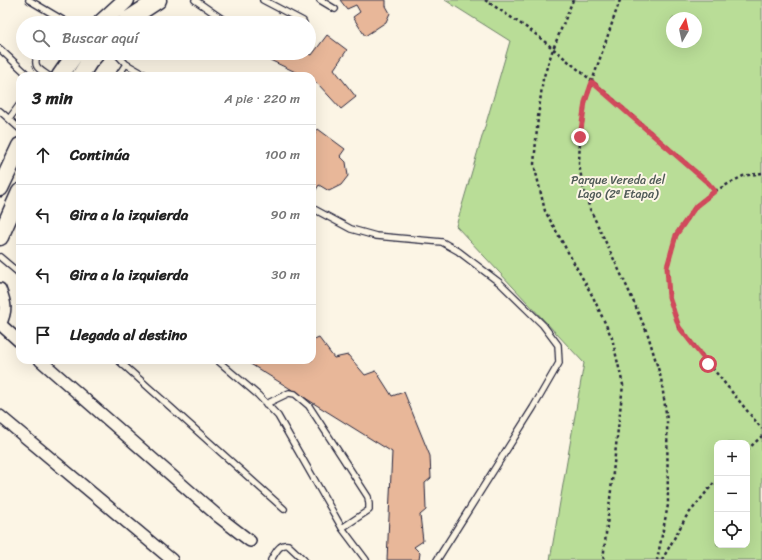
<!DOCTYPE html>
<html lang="es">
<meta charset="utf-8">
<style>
body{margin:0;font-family:Sriracha,sans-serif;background:#f2f2f2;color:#222}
.controls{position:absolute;right:12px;bottom:12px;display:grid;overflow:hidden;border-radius:8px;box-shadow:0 4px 16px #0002}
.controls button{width:36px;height:36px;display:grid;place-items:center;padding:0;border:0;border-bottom:1px solid #e0e0e0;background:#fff;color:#222;font:20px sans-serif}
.compass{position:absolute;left:666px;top:12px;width:36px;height:36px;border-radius:50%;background:#fff;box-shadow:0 4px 16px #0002;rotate:9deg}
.stop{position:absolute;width:12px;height:12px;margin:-9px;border:3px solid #d1495b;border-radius:50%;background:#fff}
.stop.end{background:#d1495b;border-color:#fff;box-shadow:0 1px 4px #0008}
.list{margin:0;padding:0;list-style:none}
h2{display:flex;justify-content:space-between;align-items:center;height:52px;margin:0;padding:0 16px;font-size:17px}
h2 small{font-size:13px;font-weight:400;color:#767676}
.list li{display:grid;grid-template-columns:26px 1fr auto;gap:12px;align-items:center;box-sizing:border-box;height:60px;padding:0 16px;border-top:1px solid #e0e0e0}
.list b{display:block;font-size:15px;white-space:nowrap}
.list em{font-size:13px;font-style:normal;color:#767676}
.icon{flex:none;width:22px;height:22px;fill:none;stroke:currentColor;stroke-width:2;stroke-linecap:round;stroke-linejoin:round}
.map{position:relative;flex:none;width:762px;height:560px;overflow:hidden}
.search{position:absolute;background:#fff;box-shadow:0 4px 16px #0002;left:16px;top:16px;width:300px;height:44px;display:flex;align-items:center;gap:10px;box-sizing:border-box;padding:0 14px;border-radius:22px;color:#767676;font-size:15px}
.panel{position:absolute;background:#fff;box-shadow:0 4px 16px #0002;left:16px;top:72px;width:300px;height:292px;border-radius:12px}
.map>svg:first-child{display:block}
.green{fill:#b9dd97;stroke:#6e8069;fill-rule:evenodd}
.building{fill:#e8b799;stroke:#22223b}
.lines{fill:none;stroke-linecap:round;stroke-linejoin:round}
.service-casing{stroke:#22223b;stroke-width:8}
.minor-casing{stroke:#22223b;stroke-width:14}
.secondary-casing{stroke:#22223b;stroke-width:19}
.path{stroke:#22223b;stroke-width:2.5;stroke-dasharray:3 3;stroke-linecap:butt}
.service{stroke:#fcf5e5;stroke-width:5.5}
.minor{stroke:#fcf5e5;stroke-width:11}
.secondary{stroke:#fcf5e5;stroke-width:16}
.route{stroke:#d1495b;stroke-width:5}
.labels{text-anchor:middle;stroke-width:4;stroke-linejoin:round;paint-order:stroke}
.park-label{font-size:12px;fill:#4f5a57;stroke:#fcf5e5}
</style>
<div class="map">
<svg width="762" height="560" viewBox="0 0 762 560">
<rect width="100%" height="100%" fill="#fcf5e5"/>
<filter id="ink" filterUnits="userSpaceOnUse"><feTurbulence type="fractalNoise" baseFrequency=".025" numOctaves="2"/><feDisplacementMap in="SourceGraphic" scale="8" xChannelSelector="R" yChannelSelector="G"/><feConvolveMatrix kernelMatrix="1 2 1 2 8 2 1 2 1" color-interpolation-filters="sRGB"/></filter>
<g filter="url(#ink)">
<path class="green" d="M445 0H762V560H550L584 363 456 226 510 41ZM672 18H696V42H672ZM717 443H747V545H717Z"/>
<path class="building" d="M340 0H386V6L390 13 386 22 365 36 353 17 360 12 356 5 347 9Z
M327 35 347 50 334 69 356 97 341 109 318 84 312 81V76H304L270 60 273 53H307L312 55Z
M318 129 345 149 340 156 346 162 348 176 341 185 329 191 319 185 314 193 312 191V152L314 150 312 149V137Z
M319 338 334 358 348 355 365 375 376 371 392 396 404 392 430 456 431 478 425 483 426 510 420 515 423 541 414 547 420 553 419 560H387L392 452 244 360H312V341Z"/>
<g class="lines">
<g class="service-casing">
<path id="service" d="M29 0 68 23
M195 0 228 23
M263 0 303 21 304 23
M320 0 335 9
M0 49 29 76
M38 53C32 67 39 69 49 76
M116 53 126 64 147 76
M118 76 126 64
M0 111 20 129
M9 119 20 104
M312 208 351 229 376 236 442 242 458 251 500 283 543 325 558 345 559 363 533 408 437 560
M0 257 20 274
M118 360 284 509
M217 360 258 395 278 416 342 528 366 560
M266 404 289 393 295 394 309 406 368 497 369 504V510L342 528
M271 560C275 554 279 543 288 545L304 560"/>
</g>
<g class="minor-casing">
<path id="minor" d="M0 289C6 304 7 310 0 325
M0 324 20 342
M40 360 219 517 250 541
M0 416 172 560"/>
</g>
<g class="secondary-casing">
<path id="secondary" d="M101 23 126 0
M125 23 129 19 158 0
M60 76 76 53
M80 76 89 62 97 53
M0 188 20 146
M0 237 20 192"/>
</g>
<path class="path" d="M485 0 533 32 592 81 707 182 715 191
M573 0 553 49 543 79 538 117 534 164 545 211 593 297 612 338 623 385 603 560
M620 0 585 102 580 137 579 164 583 187 590 209 628 289 648 335 661 378 667 420 668 505 657 560
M762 173 743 176 715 191 696 206 676 235 667 267 669 297 679 327 762 429
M747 450 762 436
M662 560 686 517 717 479"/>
<use href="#service" class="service"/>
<use href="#minor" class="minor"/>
<use href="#secondary" class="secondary"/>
</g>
</g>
<g class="lines" filter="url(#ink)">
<path class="route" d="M580 137 585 102 592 82 707 182 715 191 696 206 676 235 667 267 669 297 679 327 708 364"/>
</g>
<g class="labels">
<g class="park-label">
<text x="618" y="184">Parque Vereda del<tspan x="618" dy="14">Lago (2ª Etapa)</tspan></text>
</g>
</g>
</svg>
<div class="controls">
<button>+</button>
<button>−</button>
<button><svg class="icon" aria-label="locate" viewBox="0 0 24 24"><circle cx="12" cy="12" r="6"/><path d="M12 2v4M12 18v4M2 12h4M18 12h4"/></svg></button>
</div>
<svg class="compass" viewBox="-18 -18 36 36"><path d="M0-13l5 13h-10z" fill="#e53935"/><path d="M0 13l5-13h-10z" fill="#767676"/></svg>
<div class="stop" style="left:708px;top:364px"></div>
<div class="stop end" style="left:580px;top:137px"></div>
<div class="search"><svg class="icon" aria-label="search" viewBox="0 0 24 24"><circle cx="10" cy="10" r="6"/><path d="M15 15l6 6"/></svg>Buscar aquí</div>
<section class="panel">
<h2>3 min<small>A pie · 220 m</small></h2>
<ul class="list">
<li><svg class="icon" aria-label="ahead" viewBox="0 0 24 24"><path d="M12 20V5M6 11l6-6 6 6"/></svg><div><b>Continúa</b></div><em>100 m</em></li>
<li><svg class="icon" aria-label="left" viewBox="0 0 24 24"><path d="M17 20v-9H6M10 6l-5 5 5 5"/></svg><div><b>Gira a la izquierda</b></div><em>90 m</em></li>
<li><svg class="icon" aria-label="left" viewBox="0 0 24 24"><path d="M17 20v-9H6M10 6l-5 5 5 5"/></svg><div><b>Gira a la izquierda</b></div><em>30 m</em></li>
<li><svg class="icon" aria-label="arrive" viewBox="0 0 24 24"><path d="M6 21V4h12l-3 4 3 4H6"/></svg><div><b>Llegada al destino</b></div></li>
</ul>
</section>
</div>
